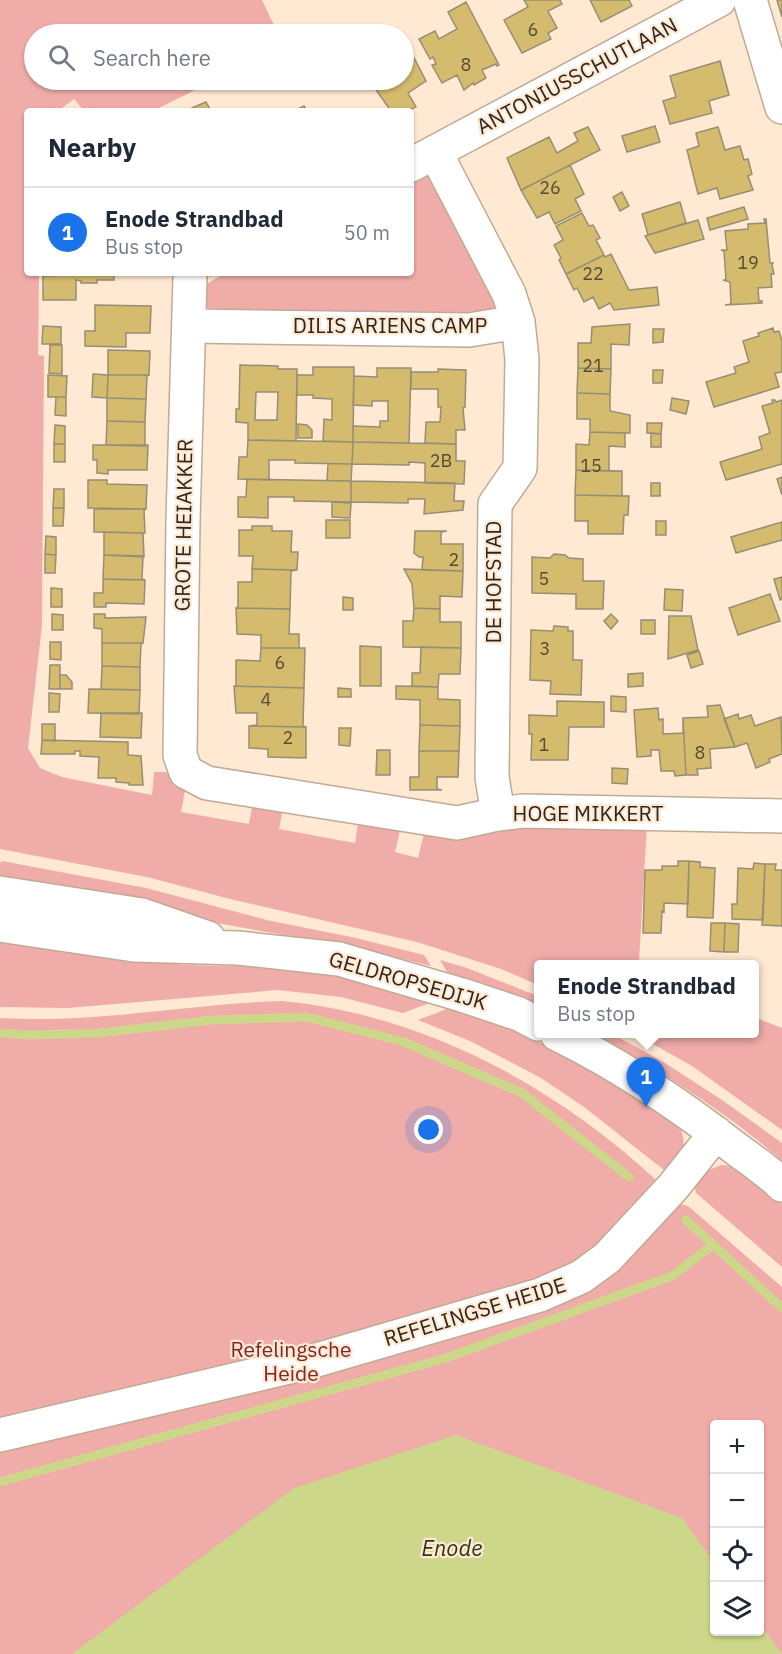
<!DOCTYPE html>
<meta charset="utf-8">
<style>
body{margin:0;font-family:"IBM Plex Sans",sans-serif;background:#f2f2f3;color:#1f2937}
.controls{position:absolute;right:18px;bottom:18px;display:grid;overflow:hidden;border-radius:6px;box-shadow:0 2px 4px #0004}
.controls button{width:54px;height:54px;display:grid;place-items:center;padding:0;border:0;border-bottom:2px solid #e0e1e3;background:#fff;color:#1f2937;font:30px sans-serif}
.you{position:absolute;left:429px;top:1130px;width:21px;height:21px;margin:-15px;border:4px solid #fff;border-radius:50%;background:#1a73e8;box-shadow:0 0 0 9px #1a73e833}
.badge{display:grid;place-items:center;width:39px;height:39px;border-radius:50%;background:#1a73e8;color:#fff;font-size:20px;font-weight:700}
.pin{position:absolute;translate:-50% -50px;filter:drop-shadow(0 2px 3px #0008)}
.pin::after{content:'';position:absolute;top:32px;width:21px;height:18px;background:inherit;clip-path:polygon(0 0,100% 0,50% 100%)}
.popup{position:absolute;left:534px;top:960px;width:225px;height:78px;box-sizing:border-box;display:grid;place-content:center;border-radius:6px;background:#fff;filter:drop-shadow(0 2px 4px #0005);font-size:20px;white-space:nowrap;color:#747a83}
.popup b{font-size:22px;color:#1f2937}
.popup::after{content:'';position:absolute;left:50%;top:100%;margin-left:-12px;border:12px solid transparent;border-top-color:#fff}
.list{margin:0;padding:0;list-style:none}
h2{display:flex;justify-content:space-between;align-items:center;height:78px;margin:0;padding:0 24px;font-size:26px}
h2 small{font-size:20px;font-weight:400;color:#747a83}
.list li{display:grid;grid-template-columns:39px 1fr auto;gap:18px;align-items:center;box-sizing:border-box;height:90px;padding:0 24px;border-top:2px solid #e0e1e3}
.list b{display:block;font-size:22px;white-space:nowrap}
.list p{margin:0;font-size:20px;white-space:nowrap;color:#747a83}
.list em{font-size:20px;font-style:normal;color:#747a83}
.icon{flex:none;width:33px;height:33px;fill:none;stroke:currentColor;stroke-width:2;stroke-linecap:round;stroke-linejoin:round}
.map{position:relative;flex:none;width:782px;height:1654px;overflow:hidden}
.search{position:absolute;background:#fff;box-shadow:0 2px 4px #0004;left:24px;top:24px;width:390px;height:66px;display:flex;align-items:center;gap:15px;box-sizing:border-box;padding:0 21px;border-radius:33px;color:#747a83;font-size:22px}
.panel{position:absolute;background:#fff;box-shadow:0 2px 4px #0004;left:24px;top:108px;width:390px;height:168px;border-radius:6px}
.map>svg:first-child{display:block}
.green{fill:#f0aca8;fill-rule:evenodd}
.water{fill:#cdd789}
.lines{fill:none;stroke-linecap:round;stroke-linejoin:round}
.stream{stroke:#cdd789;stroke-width:9}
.building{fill:#d4bb6d;stroke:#968e74;stroke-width:1.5;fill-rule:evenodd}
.minor-casing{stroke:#bfab95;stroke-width:36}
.minor{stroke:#fff;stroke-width:33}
.labels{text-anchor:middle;stroke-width:4.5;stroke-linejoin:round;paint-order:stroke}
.number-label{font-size:18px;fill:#584b32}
.street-label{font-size:21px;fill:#2e261e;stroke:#ffe9d3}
.park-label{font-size:21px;fill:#842326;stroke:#ffe9d3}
.water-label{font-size:22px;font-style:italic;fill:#303412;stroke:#ffe9d3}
</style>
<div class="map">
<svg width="782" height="1654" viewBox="0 0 782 1654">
<rect width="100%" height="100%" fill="#ffe9d3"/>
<path class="green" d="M0 0H262L278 34H34V80H215L153 111H84L74 99 58 111H27V273H39L38 355 44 356 42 625 28 748 40 768 62 777 152 795 154 772H171L186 785 181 812 249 824 254 797 284 803 279 829 355 843 359 817 401 826 395 852 418 858 425 830 505 826 647 825 639 961 649 964H538V985L501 969 417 942 226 898 147 877 0 849Z
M421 172 435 176 497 298 493 314 212 312 203 304 205 285 225 273H411V178Z
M2 861 146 888 267 920 356 938 424 955 431 966 358 948 0 885V863Z
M0 935C58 945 116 958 175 964 210 967 245 965 280 968 333 973 384 986 435 1001L403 1013 341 997 278 990 68 1008 0 1007Z
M440 960 467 968 538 996V1007L447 972Z
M282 1001C422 1014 553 1085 655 1179 658 1193 675 1203 688 1206L782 1287V1654H0V1018C94 1024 188 1004 282 1001ZM714 1424H760V1632H714Z
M452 1007 516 1031 558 1051 675 1120C683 1131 684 1139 684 1152L667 1171 664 1170 584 1107 541 1078 470 1041 418 1020Z
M754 1017 782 1028V1130L692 1066 635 1034H754Z
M592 1034H612L662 1061 722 1100 782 1143V1161C728 1113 656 1067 592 1034Z
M721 1165C745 1165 765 1187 782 1204V1267L696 1193 694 1183 702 1173Z"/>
<path class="water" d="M456 1435 682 1518 714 1562V1632H760V1624L782 1654H72L294 1488Z"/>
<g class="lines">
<path class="stream" d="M0 1033 29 1035 99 1033 212 1020 307 1017 404 1042 522 1093 629 1177
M686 1220 782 1308
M0 1482 446 1358 672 1276 713 1245"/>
</g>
<path class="building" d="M524 0H560L562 4 548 11 557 28 548 33 551 39 522 53 504 20 528 7Z
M590 0H629L632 6 601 22Z
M777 0H782V17Z
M466 2 499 65 497 66 496 64 482 70 486 78 474 85 473 83 464 90 457 75 442 83 432 65 436 64 433 57 430 59 419 39 435 31 439 39 457 29 448 12Z
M410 50 426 81 408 93 416 107 407 111H391L369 80H404V53Z
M720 61 729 95 709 101 712 113 670 124 663 101 676 97 670 76Z
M206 102 211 111H193L192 108Z
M304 106 307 111H294Z
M655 126 660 142 627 152 622 136Z
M588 127 600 150 521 190 507 158 549 137 557 153 578 141 574 133Z
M718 127 725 150 740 146 744 160 748 159 752 174 748 176 753 190 720 199 717 188 698 194 687 150 699 146 696 133Z
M570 165 584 194 575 199 581 211 555 224 549 212 537 218 521 190Z
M622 192 629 206 620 211 613 197Z
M680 202 686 223 648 235 642 214Z
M744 207 748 219 710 230 707 218Z
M582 213 589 226 593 225 600 238 596 240 604 255 566 274 559 260 561 258 554 245 563 240 556 226Z
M764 219H766L770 263H773L772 265 774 274H771L772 287 758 288 759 301H762V303L725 305 731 304 730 282 723 280H726L724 251 721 250H727L725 231 748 229V224L765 223Z
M698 220 704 239 655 253 645 236Z
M611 254 629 290 657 287 659 305 614 310 610 303 599 309 593 297 584 302 577 288 574 290 566 274 604 255 605 257Z
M65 273H114V280H97V283H81V281L76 280V300H43V276L65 275Z
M95 305 151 306 150 333H126V347L85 346V331H95Z
M630 324 629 345 611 344V369L578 368V343H591L592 327Z
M43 326 61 327V344H42Z
M773 328 774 332 779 331 782 341V372L775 373 779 387 714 407 706 382 736 373 734 367 749 362 743 341 759 336 758 333Z
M653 329H664L663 342 653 343Z
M50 345H62V374L49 373Z
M108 350 150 351 149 375H108Z
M240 365 278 366V369H297L296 441 248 440V423L236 422V409H239ZM256 392H278L277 420H255Z
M313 367H354L353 442 323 441 324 419 332 420V399L313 398V395H297V375H313Z
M377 368H411L409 443 353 442V426L380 427V421H388V401H372V406L353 405 354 376 377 377Z
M578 368 611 369 610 394 577 393Z
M438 369 466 370 465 407 463 408 465 430H456V444L425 443 426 422H440L441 407H438V389H411V372H438Z
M653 370H663L662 383H653Z
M93 374 108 375 107 398 92 397Z
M48 375 67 376 66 397H48Z
M108 375H149L147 376 146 399 107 398Z
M577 393 610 394V411L630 415V433L590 432V419H577Z
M56 397H66V416L55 415Z
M107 398 146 399 145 422 107 421Z
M672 398 689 401 686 414 670 410Z
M772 400H775L776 402 782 400V464L726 480 720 462 762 449 759 437 770 433 762 406 773 403Z
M107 421 145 422V446L106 445Z
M647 423H662L661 434 647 433Z
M298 424 307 425 312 430V438H298Z
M55 425 65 426V444H54Z
M590 432 625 433V447L609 446V471L576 470V444L589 445Z
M651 433 661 434V447H651Z
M248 440 353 442 352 464 295 463V460H269V480L238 479 239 457H247Z
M353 442 456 444V461H465L464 484 425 483V463L409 462V465L352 464Z
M54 444H65V462H54Z
M93 445H148L147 470H108V474L97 473V460H93Z
M328 464H352L351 481H327Z
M576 470 622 471V496L575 495Z
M782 477V495L777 479Z
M247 479 351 481V502L294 501V497H268V518L238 517V497H246Z
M88 480H107V484L147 485 146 509 88 508Z
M351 481 455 483 454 501H464L463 510 424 514 425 499H408V503L351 502Z
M651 483H660V496H651Z
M54 489H64V508H53Z
M575 495 629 496 628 515H624L623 534H588V521H575Z
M332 502 351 503 350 518 332 517Z
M53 508H64L63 526H53Z
M94 509H146L144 510 145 533 94 532Z
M326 520H350V538H326Z
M656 521H666V535H656Z
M782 522V540L736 553 731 537Z
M252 526H272V531H292L291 552H298L297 570 252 569 253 556H239V530H252Z
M415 531H447L441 532V544H463V571L422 570 423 557H419L414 553Z
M104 532 143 533 144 557 104 555Z
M46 536 56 537V555L45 554Z
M45 554 56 555 55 573H45Z
M554 554 565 555 569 558 583 559V581H604L603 609H576V594L532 593V557L550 558Z
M104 555 143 556 142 579 145 580 103 579Z
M252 569 297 570 291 571 290 609 236 608 238 607V582H252Z
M404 569 463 571 462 597 440 596V609L414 608 412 584Z
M782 577V599L780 600 774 579Z
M103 579 145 580 144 604 106 603V607H94V593H103Z
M51 588 62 589V607H51Z
M665 589 683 590 682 611 664 610Z
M770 594 780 621 738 635 729 608Z
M343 597 353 598V610H343Z
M236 608 290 609 289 634H299V648H305H261V635L237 634Z
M414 608 440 609V622H461V648L403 647V621H413Z
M52 614 63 615V630H52Z
M94 614H105V618L146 617 143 643H102V629L94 628Z
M611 614 618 621 611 629 604 621Z
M669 616H691L698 650 668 659Z
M641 620H655V634H641Z
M554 626 568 627V631H573V660H582L581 695 550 694 551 681 530 680 531 630 553 631Z
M50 642H61V660L50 659Z
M102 643H143L141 644 140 667 102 666Z
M360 646 381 647V686H360Z
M421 647 461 648 460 674H439L438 687 412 686V673H420Z
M261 648H305L304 688 234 686H236V660L260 661Z
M699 651 703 664 691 668 687 655Z
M50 665H60V689H49Z
M102 666 140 667V690L101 689Z
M643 673V686L628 687V674Z
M60 675H66L72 682V689H60Z
M234 686 304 688 303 726 306 727 249 726 257 725V713H236Z
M396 686 438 687V699L460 700V726L420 725V700L396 699Z
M338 688 351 689V697H338Z
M89 689 140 690 139 714 88 713Z
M49 693 60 694 59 712H49Z
M611 696 626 697V712L611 711Z
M557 701 604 702V727H569L568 760H531L532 734H529V715L557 716Z
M720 705 735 747 710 749 711 768 697 769 698 775H686L683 718 708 717 707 706Z
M658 708 659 720 663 719V734L683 733V718L686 775 675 776 674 771H661L659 750H651V756L637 757 634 710Z
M101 713H142L141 738 100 737Z
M738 714 739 719 751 715 755 726 781 717 782 754 769 759 770 762 756 768 747 743 735 747 724 719Z
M42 724H55V741L42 740Z
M420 725 460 726 459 751H419Z
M249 726 306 727V758L268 757V749L249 748Z
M339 728H351L350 746 339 745Z
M42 740 128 742V755L141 756 143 785H129V783L116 782V778H98L99 757 80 756V751H75V754H41Z
M377 750H390V775H376Z
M419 751H459L458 777H437V789L442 790H410V777H419Z
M612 768 628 769 627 784 612 783Z
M678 861H689L688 904 664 903V912L662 911 661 933H643L645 870H662V866H678Z
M689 861 700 862V867L715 868 713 918 687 917Z
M754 863 765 864 763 920 732 919V904H737L738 868 753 869Z
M765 864H776L775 870H782V926L762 925Z
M711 923H725L724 952 710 951Z
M725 923 739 924 738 952H724Z"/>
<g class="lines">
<g class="minor-casing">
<path id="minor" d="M750 0 782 107
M435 152 719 0
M190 277 183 520 180 755 186 772 207 783 457 823 498 814 523 811 782 816
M190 326 469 330 518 322 509 294 435 152 411 165
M498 814 492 777 495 504 520 468 522 359 518 322
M0 893 142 915 208 938
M0 925 134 945 238 948 339 959 462 995 519 1014 538 1024
M557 1034C620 1065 680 1105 735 1148 751 1160 768 1171 782 1185
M0 1435 310 1362 540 1295 581 1277 607 1258 673 1187 716 1133"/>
</g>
<use href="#minor" class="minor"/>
</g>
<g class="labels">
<g class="number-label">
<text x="533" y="36">6</text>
<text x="466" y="71">8</text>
<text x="550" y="194">26</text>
<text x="748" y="269">19</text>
<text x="593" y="280">22</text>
<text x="593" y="372">21</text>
<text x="441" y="467">2B</text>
<text x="591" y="472">15</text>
<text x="454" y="566">2</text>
<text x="544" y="585">5</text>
<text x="545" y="655">3</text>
<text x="280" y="669">6</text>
<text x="266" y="706">4</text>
<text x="288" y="744">2</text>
<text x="544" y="751">1</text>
<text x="700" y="759">8</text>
</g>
<g class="street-label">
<text transform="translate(577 76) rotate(-28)" y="7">ANTONIUSSCHUTLAAN</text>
<text x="390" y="333">DILIS ARIENS CAMP</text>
<text transform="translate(184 525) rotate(-89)" y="7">GROTE HEIAKKER</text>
<text transform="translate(494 582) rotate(-90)" y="7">DE HOFSTAD</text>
<text x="588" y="821">HOGE MIKKERT</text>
<text transform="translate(408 981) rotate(16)" y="7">GELDROPSEDIJK</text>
<text transform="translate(475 1312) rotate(-17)" y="7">REFELINGSE HEIDE</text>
</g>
<g class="park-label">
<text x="291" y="1357">Refelingsche<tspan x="291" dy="24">Heide</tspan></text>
</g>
<g class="water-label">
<text x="452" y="1556">Enode</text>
</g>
</g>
</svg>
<div class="controls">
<button>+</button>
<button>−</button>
<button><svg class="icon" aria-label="locate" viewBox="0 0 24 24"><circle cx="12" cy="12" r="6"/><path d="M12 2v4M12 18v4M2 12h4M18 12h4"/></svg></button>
<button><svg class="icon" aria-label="layers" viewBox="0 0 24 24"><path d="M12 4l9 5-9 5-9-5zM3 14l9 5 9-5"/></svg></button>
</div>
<div class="you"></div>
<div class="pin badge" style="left:646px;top:1107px">1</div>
<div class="popup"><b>Enode Strandbad</b>Bus stop</div>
<div class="search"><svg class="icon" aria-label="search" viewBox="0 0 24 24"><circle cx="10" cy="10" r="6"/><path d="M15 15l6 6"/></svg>Search here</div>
<section class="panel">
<h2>Nearby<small></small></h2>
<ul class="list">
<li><span class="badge">1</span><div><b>Enode Strandbad</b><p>Bus stop</p></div><em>50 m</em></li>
</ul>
</section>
</div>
